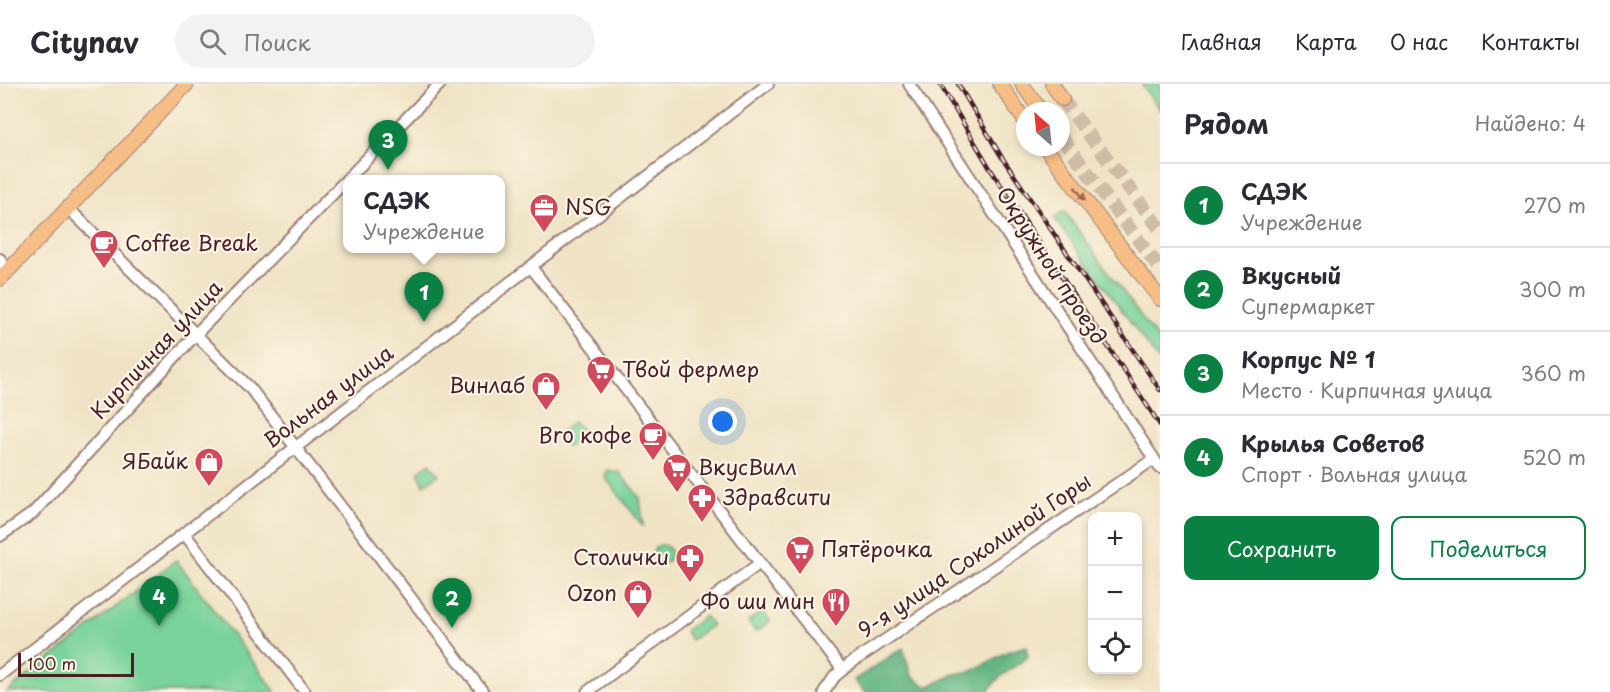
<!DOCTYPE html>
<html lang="ru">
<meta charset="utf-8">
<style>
body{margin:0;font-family:"Playpen Sans",sans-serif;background:#f2f2f3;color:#2b2b33}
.controls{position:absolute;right:18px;bottom:18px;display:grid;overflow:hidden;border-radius:12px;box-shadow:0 3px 9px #0003}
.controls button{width:54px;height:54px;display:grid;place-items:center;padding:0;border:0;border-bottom:2px solid #e1e1e2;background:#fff;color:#2b2b33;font:30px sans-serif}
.compass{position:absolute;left:1016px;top:18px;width:54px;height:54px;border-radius:50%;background:#fff;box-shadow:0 3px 9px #0003;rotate:333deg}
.scale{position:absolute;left:18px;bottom:15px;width:116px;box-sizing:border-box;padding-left:6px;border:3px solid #4a1f2b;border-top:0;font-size:16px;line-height:21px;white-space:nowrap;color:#4a1f2b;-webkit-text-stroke:4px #fcf5e5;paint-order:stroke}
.you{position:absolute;left:723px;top:338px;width:21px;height:21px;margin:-15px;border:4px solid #fff;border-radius:50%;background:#1a73e8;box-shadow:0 0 0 9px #1a73e833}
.badge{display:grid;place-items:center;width:39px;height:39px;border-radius:50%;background:#0b8043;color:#fff;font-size:20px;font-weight:700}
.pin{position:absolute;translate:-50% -50px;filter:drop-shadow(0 2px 3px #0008)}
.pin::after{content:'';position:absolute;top:32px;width:21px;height:18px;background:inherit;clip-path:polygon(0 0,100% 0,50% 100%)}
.popup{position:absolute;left:343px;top:91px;width:162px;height:78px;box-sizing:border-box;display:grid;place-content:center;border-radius:12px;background:#fff;filter:drop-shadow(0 2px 4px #0005);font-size:20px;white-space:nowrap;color:#7c7c81}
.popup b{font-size:22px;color:#2b2b33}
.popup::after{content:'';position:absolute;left:50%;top:100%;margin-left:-12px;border:12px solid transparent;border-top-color:#fff}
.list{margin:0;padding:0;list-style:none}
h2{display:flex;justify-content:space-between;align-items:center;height:78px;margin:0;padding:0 24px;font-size:26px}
h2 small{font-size:20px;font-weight:400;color:#7c7c81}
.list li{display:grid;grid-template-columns:39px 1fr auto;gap:18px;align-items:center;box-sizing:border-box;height:84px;padding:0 24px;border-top:2px solid #e1e1e2}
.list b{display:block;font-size:22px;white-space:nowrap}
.list p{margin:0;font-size:20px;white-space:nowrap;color:#7c7c81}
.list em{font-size:20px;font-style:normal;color:#7c7c81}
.actions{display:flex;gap:12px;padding:18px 24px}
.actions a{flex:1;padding:14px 0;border:2px solid #0b8043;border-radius:12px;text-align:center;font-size:21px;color:#0b8043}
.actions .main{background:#0b8043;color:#fff}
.icon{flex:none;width:33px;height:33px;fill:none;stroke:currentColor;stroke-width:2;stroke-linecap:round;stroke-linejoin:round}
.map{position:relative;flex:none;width:1160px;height:608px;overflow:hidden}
header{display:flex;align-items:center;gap:36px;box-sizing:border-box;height:84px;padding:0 30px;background:#fff;border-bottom:2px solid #e1e1e2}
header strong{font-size:28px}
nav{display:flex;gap:33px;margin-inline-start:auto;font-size:21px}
.search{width:420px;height:54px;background:#f2f2f3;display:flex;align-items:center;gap:15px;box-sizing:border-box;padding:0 21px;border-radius:33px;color:#7c7c81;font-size:22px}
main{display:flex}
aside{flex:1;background:#fff}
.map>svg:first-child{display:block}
.green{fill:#79d39a;stroke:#627962;stroke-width:1.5}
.forest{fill:#62b582;stroke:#566a56;stroke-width:1.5}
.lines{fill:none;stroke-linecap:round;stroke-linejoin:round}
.major-tunnel{stroke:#cfbca6;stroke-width:14;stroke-dasharray:14 7;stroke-linecap:butt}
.minor-casing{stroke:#9d8178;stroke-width:14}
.major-casing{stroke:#9d8178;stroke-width:16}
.minor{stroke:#fff;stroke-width:10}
.major{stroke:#f6be86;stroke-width:14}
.rail-casing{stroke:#4a1f2b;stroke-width:4.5}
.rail{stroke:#fcf5e5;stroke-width:2;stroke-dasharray:7;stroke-linecap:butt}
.oneway{fill:#976754}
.labels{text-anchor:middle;stroke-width:4.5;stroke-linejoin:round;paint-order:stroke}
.poi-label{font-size:21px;fill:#4a1f2b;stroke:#fcf5e5;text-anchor:start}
.street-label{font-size:21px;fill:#4a1f2b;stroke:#fcf5e5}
</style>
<header>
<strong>Citynav</strong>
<div class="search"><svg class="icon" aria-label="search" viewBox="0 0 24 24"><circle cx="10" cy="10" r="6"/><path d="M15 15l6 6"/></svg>Поиск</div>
<nav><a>Главная</a><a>Карта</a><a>О нас</a><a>Контакты</a></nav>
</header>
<main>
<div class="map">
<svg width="1160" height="608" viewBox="0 0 1160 608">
<rect width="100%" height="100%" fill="#fcf5e5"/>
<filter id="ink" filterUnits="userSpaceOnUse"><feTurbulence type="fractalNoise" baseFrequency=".0167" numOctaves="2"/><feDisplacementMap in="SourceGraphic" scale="12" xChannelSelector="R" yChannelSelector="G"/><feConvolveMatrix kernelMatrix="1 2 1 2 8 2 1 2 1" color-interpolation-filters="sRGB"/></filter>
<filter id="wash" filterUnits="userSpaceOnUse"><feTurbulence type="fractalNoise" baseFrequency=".008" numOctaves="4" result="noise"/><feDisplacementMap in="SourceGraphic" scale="24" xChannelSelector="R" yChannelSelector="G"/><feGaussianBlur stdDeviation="1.35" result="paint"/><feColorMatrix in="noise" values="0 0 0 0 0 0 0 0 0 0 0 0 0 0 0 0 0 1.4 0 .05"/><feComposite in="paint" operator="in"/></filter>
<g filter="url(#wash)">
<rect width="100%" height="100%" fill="#f0e3c5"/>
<path class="green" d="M1141 0H1160V26Z
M1064 127 1160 258V278L1054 134Z
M573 338 581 345V352L568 363 557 352Z
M430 379 439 390 424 401 418 388Z
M607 386 619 388 640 414 643 442 605 393Z
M653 470a9 9 0 1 1 18 0a9 9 0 1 1-18 0Z
M176 476 276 608H7Z
M763 527 770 537 756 548 748 538Z
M705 532 712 541 691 556 685 547Z"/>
<path class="forest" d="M1026 562 1028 573 999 594 987 608H864L854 596 903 564 911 591 927 603 955 590 972 587 1007 568Z"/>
</g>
<g filter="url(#ink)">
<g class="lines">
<path class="major-tunnel" d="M1062 15 1160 145
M1061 53 1160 185"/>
<g class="minor-casing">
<path id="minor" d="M909 0 1160 384
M69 125 250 304 483 608
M0 175 7 188
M531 183 842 585
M184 449 305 608
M0 452 33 429 196 250 440 0
M0 591 768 0
M587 608 760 479
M824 608 835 592 851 579 1154 375"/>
</g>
<g class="major-casing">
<path id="major" d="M1000 0 1025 37
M1022 0 1041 27
M1052 0 1062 15
M1045 63 1160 215
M0 195 187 0"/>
</g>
<use href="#minor" class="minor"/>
<use href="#major" class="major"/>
<g class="rail-casing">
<path id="rail" d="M940 0 991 86 1160 341
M958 0 1001 72 1160 306"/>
</g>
<use href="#rail" class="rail"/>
</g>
<defs><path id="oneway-solid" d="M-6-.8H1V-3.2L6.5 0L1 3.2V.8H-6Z" transform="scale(1.5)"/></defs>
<use class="oneway" href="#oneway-solid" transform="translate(1080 110) rotate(53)"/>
</g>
<defs>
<g id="office-pin" transform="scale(1.5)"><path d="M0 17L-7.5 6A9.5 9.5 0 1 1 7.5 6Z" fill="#d1495b" stroke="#fcf5e5"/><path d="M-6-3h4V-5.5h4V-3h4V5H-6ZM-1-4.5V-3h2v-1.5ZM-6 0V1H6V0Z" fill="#fff"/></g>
<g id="cafe-pin" transform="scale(1.5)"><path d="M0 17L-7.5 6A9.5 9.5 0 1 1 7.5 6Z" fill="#d1495b" stroke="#fcf5e5"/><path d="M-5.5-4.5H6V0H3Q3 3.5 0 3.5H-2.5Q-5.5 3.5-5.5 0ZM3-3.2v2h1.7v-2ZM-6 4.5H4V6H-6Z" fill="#fff"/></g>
<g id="supermarket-pin" transform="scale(1.5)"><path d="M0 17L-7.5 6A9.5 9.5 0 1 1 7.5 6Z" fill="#d1495b" stroke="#fcf5e5"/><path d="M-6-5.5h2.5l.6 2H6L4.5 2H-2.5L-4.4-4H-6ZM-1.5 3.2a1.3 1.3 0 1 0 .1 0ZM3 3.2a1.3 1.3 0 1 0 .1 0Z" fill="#fff"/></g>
<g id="shop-pin" transform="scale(1.5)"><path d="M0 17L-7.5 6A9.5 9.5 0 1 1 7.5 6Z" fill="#d1495b" stroke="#fcf5e5"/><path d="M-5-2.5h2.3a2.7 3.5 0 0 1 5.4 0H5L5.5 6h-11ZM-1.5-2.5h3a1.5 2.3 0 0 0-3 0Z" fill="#fff"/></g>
<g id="pharmacy-pin" transform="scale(1.5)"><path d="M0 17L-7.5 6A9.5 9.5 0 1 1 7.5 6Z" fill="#d1495b" stroke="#fcf5e5"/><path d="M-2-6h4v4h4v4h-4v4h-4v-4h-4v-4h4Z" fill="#fff"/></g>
<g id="restaurant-pin" transform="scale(1.5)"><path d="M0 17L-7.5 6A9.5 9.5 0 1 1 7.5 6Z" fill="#d1495b" stroke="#fcf5e5"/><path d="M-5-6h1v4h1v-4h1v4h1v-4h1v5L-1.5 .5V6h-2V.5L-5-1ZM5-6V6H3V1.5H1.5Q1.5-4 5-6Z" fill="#fff"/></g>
</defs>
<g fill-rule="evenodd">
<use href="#office-pin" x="544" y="124"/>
<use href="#cafe-pin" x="104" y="160"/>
<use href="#supermarket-pin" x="601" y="286"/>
<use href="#shop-pin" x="546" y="302"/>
<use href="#cafe-pin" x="653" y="352"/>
<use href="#shop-pin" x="209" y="378"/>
<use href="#supermarket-pin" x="677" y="384"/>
<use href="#pharmacy-pin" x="702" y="414"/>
<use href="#supermarket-pin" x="800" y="466"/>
<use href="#pharmacy-pin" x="690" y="474"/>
<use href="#shop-pin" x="638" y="510"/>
<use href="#restaurant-pin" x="836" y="518"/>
</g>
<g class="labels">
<g class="poi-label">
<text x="565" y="131">NSG</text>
<text x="125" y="167">Coffee Break</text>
<text x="622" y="293">Твой фермер</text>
<text x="525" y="309" text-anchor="end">Винлаб</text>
<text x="632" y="359" text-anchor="end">Bro кофе</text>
<text x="188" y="385" text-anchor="end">ЯБайк</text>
<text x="698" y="391">ВкусВилл</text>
<text x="723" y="421">Здравсити</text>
<text x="821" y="473">Пятёрочка</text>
<text x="669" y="481" text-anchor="end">Столички</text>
<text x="617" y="517" text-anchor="end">Ozon</text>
<text x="815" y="525" text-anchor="end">Фо ши мин</text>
</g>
<g class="street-label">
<text transform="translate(1051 182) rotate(57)" y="7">Окружной проезд</text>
<text transform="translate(157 266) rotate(-47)" y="7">Кирпичная улица</text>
<text transform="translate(329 313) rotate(-37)" y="7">Вольная улица</text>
<text transform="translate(975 472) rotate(-34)" y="7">9-я улица Соколиной Горы</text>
</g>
</g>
</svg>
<div class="controls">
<button>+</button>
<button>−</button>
<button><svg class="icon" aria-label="locate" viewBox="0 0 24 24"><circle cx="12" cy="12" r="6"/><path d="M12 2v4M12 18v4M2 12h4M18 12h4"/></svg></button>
</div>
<svg class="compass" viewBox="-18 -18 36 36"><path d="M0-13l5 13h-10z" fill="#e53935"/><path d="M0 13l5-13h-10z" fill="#7c7c81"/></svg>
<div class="scale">100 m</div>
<div class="you"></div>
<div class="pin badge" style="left:424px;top:238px">1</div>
<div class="popup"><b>СДЭК</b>Учреждение</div>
<div class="pin badge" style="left:452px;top:544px">2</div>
<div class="pin badge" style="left:388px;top:86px">3</div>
<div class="pin badge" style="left:159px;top:542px">4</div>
</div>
<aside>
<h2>Рядом<small>Найдено: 4</small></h2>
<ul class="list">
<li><span class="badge">1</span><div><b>СДЭК</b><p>Учреждение</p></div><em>270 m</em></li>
<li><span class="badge">2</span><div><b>Вкусный</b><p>Супермаркет</p></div><em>300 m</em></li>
<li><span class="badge">3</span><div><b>Корпус № 1</b><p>Место · Кирпичная улица</p></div><em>360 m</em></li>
<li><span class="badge">4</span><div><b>Крылья Советов</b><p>Спорт · Вольная улица</p></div><em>520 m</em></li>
</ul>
<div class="actions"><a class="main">Сохранить</a><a>Поделиться</a></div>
</aside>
</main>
